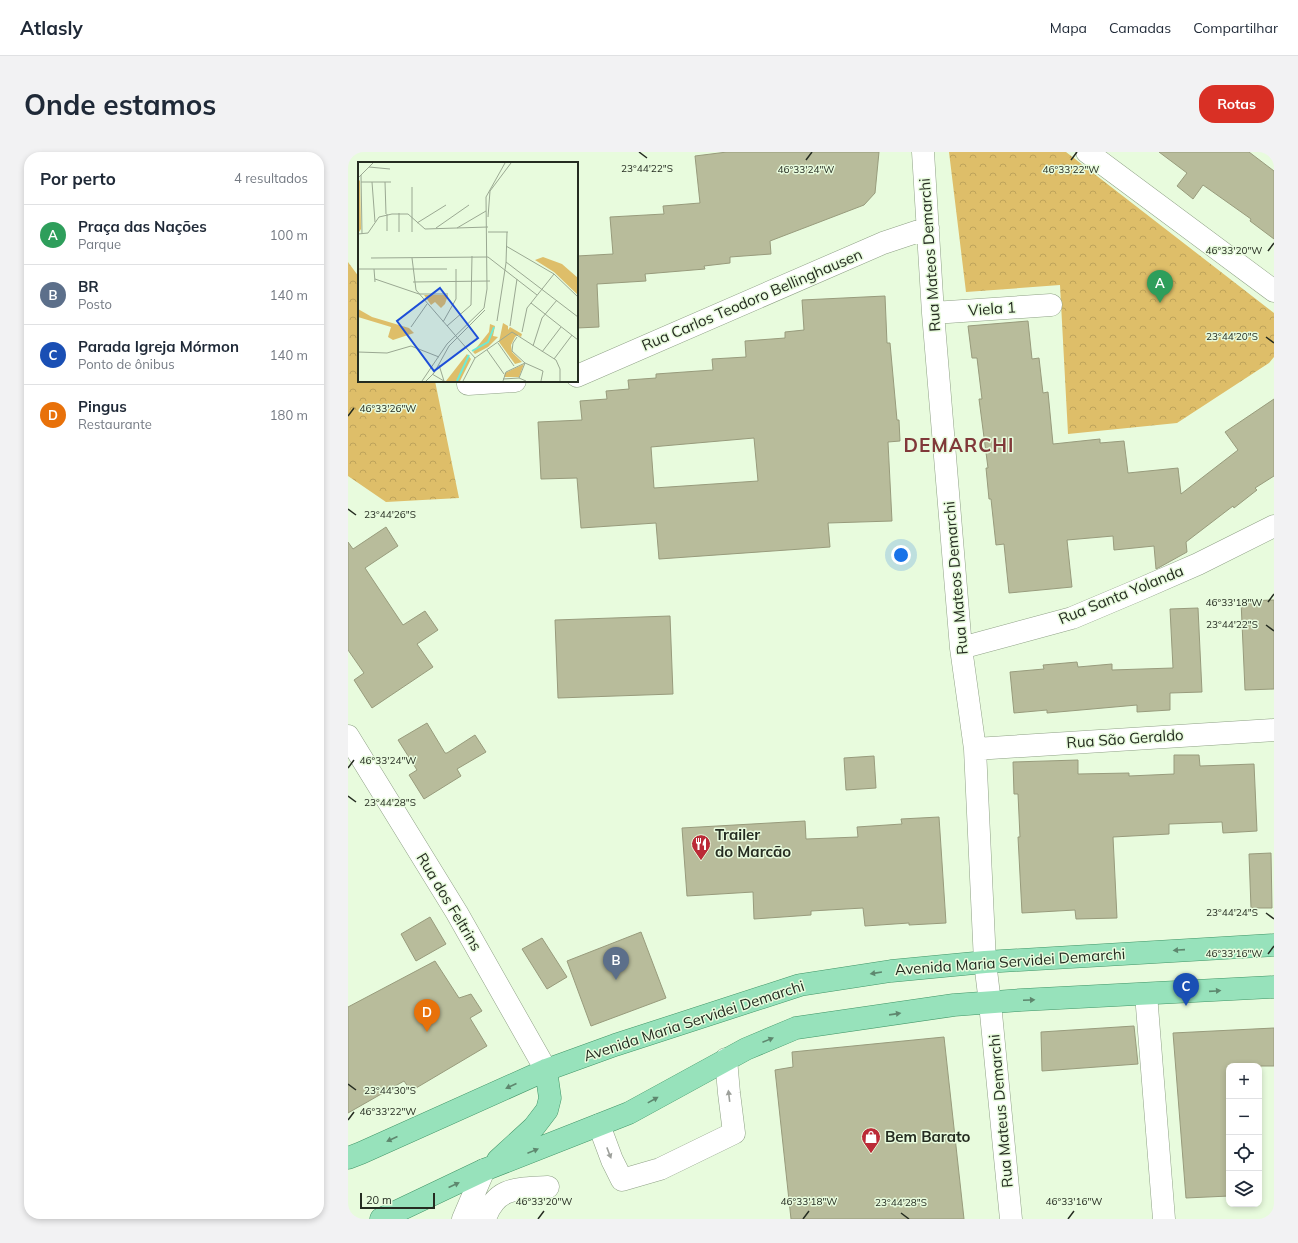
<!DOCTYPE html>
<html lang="pt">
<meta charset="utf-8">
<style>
body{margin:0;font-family:Mulish,sans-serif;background:#f2f2f3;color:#1f2937}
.controls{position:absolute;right:12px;bottom:12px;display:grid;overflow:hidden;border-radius:8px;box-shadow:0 2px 6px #0003}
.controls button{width:36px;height:36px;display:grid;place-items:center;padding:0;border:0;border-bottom:1px solid #e0e1e3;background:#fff;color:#1f2937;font:20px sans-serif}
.scale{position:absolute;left:12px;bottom:10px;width:75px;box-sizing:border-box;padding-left:4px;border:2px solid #252c21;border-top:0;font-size:11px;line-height:14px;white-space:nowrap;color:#252c21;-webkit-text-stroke:3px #e8fbdd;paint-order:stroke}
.you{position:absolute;left:553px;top:403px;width:14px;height:14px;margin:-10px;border:3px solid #fff;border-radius:50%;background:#1a73e8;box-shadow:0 0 0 6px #1a73e833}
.badge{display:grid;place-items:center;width:26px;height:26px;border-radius:50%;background:#d93025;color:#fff;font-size:13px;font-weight:700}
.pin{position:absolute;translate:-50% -33px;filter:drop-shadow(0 1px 2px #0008)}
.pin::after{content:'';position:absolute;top:21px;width:14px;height:12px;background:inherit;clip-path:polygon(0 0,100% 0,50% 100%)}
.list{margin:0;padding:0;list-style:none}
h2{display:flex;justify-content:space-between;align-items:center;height:52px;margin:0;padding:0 16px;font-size:17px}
h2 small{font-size:13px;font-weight:400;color:#747a83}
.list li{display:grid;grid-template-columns:26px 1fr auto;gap:12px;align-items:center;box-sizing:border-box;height:60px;padding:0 16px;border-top:1px solid #e0e1e3}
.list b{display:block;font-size:15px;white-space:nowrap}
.list p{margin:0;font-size:13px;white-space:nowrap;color:#747a83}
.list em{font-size:13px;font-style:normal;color:#747a83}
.icon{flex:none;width:22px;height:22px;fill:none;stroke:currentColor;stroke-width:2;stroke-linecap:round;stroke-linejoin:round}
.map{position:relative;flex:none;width:926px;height:1067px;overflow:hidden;border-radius:16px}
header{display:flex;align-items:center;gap:24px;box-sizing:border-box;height:56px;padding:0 20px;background:#fff;border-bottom:1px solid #e0e1e3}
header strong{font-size:19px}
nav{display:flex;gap:22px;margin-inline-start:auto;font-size:14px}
.intro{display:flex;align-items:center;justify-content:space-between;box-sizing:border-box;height:96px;padding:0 24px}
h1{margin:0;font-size:28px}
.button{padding:10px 18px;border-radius:16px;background:#d93025;color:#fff;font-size:14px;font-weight:700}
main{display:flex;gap:24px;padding:0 24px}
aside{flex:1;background:#fff;border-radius:16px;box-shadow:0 2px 6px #0003}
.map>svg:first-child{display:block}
.forest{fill:url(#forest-crowns)}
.building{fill:#b8bc9b;stroke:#989b7c;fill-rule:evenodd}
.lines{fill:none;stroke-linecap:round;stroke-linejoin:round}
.minor-casing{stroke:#8fa186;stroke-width:23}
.major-casing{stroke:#429668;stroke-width:23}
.minor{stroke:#fff;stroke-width:22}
.major{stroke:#97e2bb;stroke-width:22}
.oneway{fill:#5e876e}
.oneway2{fill:#9da09b}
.ticks{fill:none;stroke:#252c21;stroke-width:1.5}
.labels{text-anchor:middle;stroke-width:3;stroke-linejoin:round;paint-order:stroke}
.street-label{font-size:15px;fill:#252c21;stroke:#e8fbdd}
.poi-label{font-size:15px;font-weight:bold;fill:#252c21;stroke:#e8fbdd;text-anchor:start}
.district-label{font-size:19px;font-weight:bold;letter-spacing:1px;fill:#803839;stroke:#e8fbdd}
.inset-river{fill:none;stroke:#6eead4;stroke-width:2}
.inset-road{fill:none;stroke:#9aa892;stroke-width:1}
.view{fill:#1d4ed8;fill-opacity:0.15;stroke:#1d4ed8;stroke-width:2}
.inset-edge{fill:none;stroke:#252c21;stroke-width:2}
.ticks-label{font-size:10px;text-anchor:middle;fill:#252c21;stroke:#e8fbdd;stroke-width:3;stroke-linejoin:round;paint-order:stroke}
</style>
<header>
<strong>Atlasly</strong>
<nav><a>Mapa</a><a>Camadas</a><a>Compartilhar</a></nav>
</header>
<div class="intro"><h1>Onde estamos</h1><a class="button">Rotas</a></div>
<main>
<aside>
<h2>Por perto<small>4 resultados</small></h2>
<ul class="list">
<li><span class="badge" style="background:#2e9e5b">A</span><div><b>Praça das Nações</b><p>Parque</p></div><em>100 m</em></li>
<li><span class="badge" style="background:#5c6f8a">B</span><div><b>BR</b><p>Posto</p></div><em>140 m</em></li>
<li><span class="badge" style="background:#1a4fb4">C</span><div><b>Parada Igreja Mórmon</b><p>Ponto de ônibus</p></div><em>140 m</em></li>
<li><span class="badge" style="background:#e8710a">D</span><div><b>Pingus</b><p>Restaurante</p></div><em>180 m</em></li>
</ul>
</aside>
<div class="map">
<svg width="926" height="1067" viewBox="0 0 926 1067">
<defs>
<pattern id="forest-crowns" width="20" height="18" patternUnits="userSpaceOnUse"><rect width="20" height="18" fill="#debe69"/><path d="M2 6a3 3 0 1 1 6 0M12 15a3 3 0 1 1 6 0" fill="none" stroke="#bea35b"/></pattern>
</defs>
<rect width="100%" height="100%" fill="#e8fbdd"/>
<path class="forest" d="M601 0H718L926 161V205L921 211 829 271 720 282 712 133 618 140Z
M0 110 11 125V229H87L111 346 38 350 0 324Z"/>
<path class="building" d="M379 0H531L527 41 516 53 422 89 423 102 382 105V111L356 114 357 117 297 122 298 129 249 132 251 175 229 176V104L265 102 262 65 316 62 315 54 352 51 347 4Z
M811 0H901L926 19V87L902 69 903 67 855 33 845 47 829 34 839 21Z
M537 144 539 191H542L549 268H551L552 289 540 290 544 369 480 371 482 395 311 407 308 371 233 376 229 326 193 327 190 270 234 268 232 249 259 247 258 239 281 237 280 228 308 226V222L365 218 364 207 398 205 397 189 437 186V180L456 178 454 148ZM406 286 410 329 306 336 303 295Z
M680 169 684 207 691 206 695 241 700 240 705 292 752 287V291L776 289 780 321 830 316 833 342 890 298 877 280 926 247V324L907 336 909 338 886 356 885 354 838 390 839 400 812 415 808 417 806 394 766 398 765 384 719 388 724 435 661 441 656 392 648 393 643 347H641L638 316H640L631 247H634L629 206H624L620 174Z
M38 375 50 394 17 416 55 473 77 459 90 478 69 492 85 515 24 556 6 528 16 521 0 498V390L5 397Z
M926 448V537L897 538 893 449Z
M850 456 854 540 822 541V558L789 560V553L699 561V558L666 561 662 520 696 517 695 513 729 510 730 515 764 512V518L825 516 822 457Z
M322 464 325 542 210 546 207 468Z
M79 571 97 601H99L127 583 138 600 109 617 113 624 76 647 61 623 69 618 50 588Z
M826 603H851L852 614 906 612 909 679 875 681 874 670 821 672V682L765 685 769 766 728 767 727 758 674 761 670 685H672L670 642H666L665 610 730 608V622L781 621V624L826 622Z
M526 604 528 636 498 638 496 606Z
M591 665 598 771 561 773V771L517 774 515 756 463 759V763L406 767 405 740 339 744 334 676 457 669 458 687 510 685 509 675 554 672 553 667Z
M923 701 924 756H903L901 702Z
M82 765 98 792 68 809 53 782Z
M293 780 318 846 243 874 219 809Z
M194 786 219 825 199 837 174 797Z
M87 809 111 846 123 842 134 859 122 866 139 894 63 939 56 929 0 961V855Z
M786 874 790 912 694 919 693 880Z
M926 876V914H881V1044L838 1046 825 881Z
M596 885 616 1067H443L427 918 445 915 444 900Z"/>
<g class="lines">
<g class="minor-casing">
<path id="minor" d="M575 0 585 161 613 496 627 597 637 810 642 851 663 1067
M739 0 926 139
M585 161 703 153
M229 224 535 91 580 76
M120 232 167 229
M613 496 724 466 788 439 850 412 926 374
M0 584 109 761 198 918
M627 597 926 578
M798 842 816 1067
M251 973 264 1008 274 1028 312 1017 386 981 381 941 378 907
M115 1067 136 1018
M137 1067C148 1034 170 1037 200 1035"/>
</g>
<g class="major-casing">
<path id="major" d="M0 1006 13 1001 198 918 267 893 452 833 543 819 637 810 926 793
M150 1008 186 975 199 958 202 946 198 918
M33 1067 136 1018 281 961 398 897 448 876 606 853 673 848 926 835"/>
</g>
<use href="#minor" class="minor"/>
<use href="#major" class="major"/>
</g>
<defs><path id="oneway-solid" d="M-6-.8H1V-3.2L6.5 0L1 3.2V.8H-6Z"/></defs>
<g class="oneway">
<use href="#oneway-solid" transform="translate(831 798) rotate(176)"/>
<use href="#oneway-solid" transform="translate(528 821) rotate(171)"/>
<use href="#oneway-solid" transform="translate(867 839) rotate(-4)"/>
<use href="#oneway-solid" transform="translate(681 848) rotate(-3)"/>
<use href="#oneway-solid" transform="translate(547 862) rotate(-8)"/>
<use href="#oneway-solid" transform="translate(420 888) rotate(-22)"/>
<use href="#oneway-solid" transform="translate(163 934) rotate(156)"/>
<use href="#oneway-solid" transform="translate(305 948) rotate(-29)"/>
<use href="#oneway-solid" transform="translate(44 987) rotate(156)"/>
<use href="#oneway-solid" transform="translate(185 999) rotate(-22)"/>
<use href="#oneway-solid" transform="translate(106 1033) rotate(-25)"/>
</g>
<g class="oneway2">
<use href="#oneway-solid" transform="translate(381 944) rotate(-97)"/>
<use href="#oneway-solid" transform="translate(261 1001) rotate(69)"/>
</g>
<path class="ticks" d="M291 0 299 6M458 8 464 0M723 8 729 0M920 99 926 91M918 185 926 191M0 264 6 256M0 357 8 363M920 450 926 442M918 473 926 479M0 616 6 608M0 644 8 650M918 761 926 767M920 802 926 794M0 932 8 938M0 968 6 960M553 1061 561 1067M190 1067 196 1059M455 1067 461 1059M720 1067 726 1059"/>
<defs>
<g id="restaurant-pin" transform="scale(1)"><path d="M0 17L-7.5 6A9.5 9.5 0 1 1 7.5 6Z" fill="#bb2a37" stroke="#e8fbdd"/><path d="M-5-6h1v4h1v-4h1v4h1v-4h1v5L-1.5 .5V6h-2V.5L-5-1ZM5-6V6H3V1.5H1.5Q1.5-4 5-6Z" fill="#fff"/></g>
<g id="shop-pin" transform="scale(1)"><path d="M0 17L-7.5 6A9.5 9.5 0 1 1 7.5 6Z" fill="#bb2a37" stroke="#e8fbdd"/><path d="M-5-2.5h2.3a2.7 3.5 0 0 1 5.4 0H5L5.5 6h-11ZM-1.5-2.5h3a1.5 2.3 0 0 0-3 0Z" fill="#fff"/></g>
</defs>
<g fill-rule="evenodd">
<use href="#restaurant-pin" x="353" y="692"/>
<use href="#shop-pin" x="523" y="985"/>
</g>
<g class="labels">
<g class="street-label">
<text transform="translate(582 103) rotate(-94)" y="5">Rua Mateos Demarchi</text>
<text transform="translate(404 148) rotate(-23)" y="5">Rua Carlos Teodoro Bellinghausen</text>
<text transform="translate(644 157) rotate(-4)" y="5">Viela 1</text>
<text transform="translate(608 426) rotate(-95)" y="5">Rua Mateos Demarchi</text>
<text transform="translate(773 443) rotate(-22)" y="5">Rua Santa Yolanda</text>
<text transform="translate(777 587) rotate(-4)" y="5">Rua São Geraldo</text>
<text transform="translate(101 750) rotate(59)" y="5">Rua dos Feltrins</text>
<text transform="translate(662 810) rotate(-4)" y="5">Avenida Maria Servidei Demarchi</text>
<text transform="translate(346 869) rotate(-18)" y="5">Avenida Maria Servidei Demarchi</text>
<text transform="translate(653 959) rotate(-95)" y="5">Rua Mateus Demarchi</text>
</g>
<g class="poi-label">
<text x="367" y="688">Trailer<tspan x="367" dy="17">do Marcão</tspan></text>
<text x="537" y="990">Bem Barato</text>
</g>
<g class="district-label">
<text x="611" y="300">DEMARCHI</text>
</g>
</g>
<g transform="translate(10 10)">
<rect width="220" height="220" fill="#e8fbdd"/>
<path d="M2 18 3 67 1 70 0 20ZM185 95 204 102 220 116V133L196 110 177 98ZM66 133H90L87 142 83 146 77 140 73 143ZM0 147 14 155 51 166 56 171 35 178 30 175 33 165 0 155ZM145 161 150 164V168L152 165 164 172 163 175 160 173 157 175 153 183 154 190 164 200 157 202 141 180ZM132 162 137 164 135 174 140 175 130 185 117 192 115 190 131 170ZM109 192 113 197 102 219H88ZM166 202 161 215H146L147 211Z" fill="#debe69"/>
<path class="inset-river" d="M114 189 130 180 136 165M99 219 111 193"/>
<path class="inset-road" d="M11 5 32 7M3 13 4 72M0 16 15 1M3 20H33M14 20 17 60M27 20 28 52M54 25V70M41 51V70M29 52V69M130 55 132 29 153 1M59 61 88 43M78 66 111 43M99 66 128 49M130 70H150M0 72 10 71 21 55 34 52H50L67 67 130 65M148 84 196 112 220 135M13 96 130 95 179 133M54 96 58 128 117 196M148 100 220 155M0 107H89M16 107 17 120M17 117 61 132H90M55 120 132 119M173 141 220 178M139 159 148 101 149 70M85 160 98 137V107M89 164 113 143 114 94M152 164 159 117M53 165 69 142M164 170 169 146 196 112M159 175 155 181 154 189 167 201M140 181 156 204M175 184 184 156 199 138M129 188 146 212M0 190 29 191 53 184 81 195M184 190 203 165M196 197 214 173M81 203 86 219M74 212 86 219M161 216 167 201M145 217 161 216 168 219M64 219 89 182 126 146 129 127 128 35 147 1M68 219 76 211 91 184 127 148M105 219 117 196 154 170 198 198 202 207V219M145 219 148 210 167 201 185 209 183 219"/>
<path class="view" d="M82 126 120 176 76 209 39 159Z"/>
<rect width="220" height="220" class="inset-edge"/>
</g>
<g class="ticks-label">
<text x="299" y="20">23°44'22"S</text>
<text x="458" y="21">46°33'24"W</text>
<text x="723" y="21">46°33'22"W</text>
<text x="886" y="102">46°33'20"W</text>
<text x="884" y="188">23°44'20"S</text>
<text x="40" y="260">46°33'26"W</text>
<text x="42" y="366">23°44'26"S</text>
<text x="886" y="454">46°33'18"W</text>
<text x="884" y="476">23°44'22"S</text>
<text x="40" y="612">46°33'24"W</text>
<text x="42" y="654">23°44'28"S</text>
<text x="884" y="764">23°44'24"S</text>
<text x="886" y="805">46°33'16"W</text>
<text x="42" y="942">23°44'30"S</text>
<text x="40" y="963">46°33'22"W</text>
<text x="196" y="1053">46°33'20"W</text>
<text x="461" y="1053">46°33'18"W</text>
<text x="726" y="1053">46°33'16"W</text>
<text x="553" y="1054">23°44'28"S</text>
</g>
</svg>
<div class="controls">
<button>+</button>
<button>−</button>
<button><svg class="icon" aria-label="locate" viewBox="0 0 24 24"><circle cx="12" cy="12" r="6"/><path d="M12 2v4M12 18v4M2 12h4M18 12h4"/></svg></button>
<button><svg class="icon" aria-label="layers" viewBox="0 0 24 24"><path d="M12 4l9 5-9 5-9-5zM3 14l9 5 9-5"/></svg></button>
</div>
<div class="scale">20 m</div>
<div class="you"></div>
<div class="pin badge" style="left:812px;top:151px;background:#2e9e5b">A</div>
<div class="pin badge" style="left:268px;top:828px;background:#5c6f8a">B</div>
<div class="pin badge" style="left:838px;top:854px;background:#1a4fb4">C</div>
<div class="pin badge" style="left:79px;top:880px;background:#e8710a">D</div>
</div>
</main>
